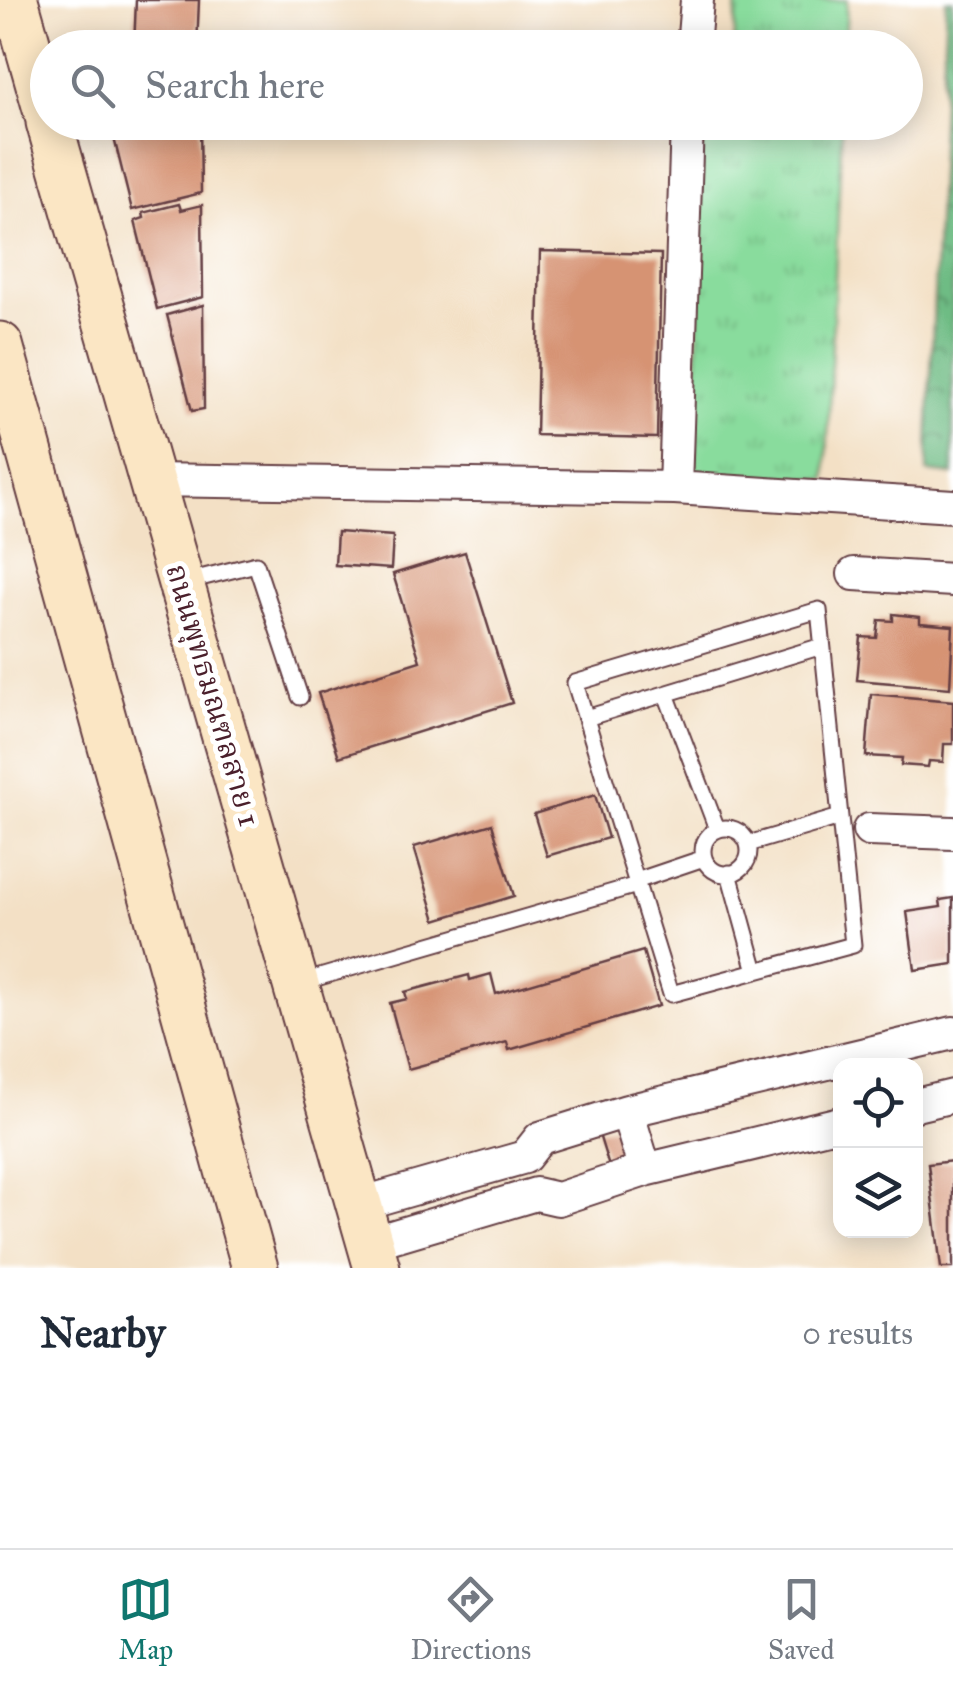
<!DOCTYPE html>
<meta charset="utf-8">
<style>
body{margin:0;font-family:"IM FELL Great Primer","Noto Serif Thai",serif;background:#f6f6f7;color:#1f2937}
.controls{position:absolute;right:30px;bottom:30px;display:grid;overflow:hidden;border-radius:20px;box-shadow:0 5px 25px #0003}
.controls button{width:90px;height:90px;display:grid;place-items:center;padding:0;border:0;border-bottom:2px solid #e0e1e3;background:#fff;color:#1f2937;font:50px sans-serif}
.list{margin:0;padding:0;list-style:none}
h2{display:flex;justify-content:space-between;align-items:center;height:130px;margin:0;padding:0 40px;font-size:42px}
h2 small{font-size:32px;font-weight:400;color:#747a83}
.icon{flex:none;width:55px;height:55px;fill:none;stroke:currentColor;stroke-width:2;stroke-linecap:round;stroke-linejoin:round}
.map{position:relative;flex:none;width:953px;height:1268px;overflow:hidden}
.search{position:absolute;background:#fff;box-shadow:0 5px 25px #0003;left:30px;right:30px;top:30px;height:110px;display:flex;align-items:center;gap:25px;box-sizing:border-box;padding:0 35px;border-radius:55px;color:#747a83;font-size:38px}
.sheet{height:280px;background:#fff}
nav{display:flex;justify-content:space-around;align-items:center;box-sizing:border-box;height:140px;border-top:2px solid #e0e1e3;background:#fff;font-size:28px;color:#747a83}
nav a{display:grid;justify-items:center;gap:5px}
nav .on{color:#0f766e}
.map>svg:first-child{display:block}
.grass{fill:url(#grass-tufts);stroke:#6a7e64;stroke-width:2.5}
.forest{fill:url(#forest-crowns);stroke:#5c6e58;stroke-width:2.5}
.building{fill:#d69373}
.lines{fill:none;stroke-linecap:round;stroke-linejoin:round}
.lane-casing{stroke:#633c42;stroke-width:19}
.street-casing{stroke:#633c42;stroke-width:36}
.secondary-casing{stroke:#633c42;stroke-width:49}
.lane{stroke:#fff;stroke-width:15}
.street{stroke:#fff;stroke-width:32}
.secondary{stroke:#fbe6c4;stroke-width:45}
.labels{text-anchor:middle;stroke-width:10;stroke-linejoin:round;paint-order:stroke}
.street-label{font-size:30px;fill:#4a1f2b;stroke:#fff}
</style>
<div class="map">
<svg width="953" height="1268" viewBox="0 0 953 1268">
<defs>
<pattern id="grass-tufts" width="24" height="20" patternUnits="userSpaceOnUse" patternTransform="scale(2.5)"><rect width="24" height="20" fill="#89dc9d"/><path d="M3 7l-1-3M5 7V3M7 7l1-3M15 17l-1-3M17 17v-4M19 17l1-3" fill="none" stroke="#78bc87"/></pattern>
<pattern id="forest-crowns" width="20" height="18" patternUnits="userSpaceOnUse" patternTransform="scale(2.5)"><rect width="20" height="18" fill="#6ebc84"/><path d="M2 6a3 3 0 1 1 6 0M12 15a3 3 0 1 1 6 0" fill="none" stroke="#5c986c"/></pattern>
</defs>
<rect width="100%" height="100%" fill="#fff"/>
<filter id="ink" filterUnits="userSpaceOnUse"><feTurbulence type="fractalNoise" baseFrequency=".01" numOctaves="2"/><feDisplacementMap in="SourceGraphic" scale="20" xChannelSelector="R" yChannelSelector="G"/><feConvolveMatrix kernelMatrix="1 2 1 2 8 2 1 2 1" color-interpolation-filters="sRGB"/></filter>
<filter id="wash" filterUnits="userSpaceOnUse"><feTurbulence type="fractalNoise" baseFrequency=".0048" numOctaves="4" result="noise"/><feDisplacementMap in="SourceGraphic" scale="40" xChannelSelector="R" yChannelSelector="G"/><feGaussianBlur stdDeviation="2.25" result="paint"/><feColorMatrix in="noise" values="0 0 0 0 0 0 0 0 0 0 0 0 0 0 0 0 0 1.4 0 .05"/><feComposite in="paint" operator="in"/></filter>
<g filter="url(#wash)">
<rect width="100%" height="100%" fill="#f3e0c5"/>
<path class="grass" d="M737 0H847L845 47H734Z
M728 123H842L826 480 695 474 702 137H726Z"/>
<path class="forest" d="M946 0H953V475L927 472Z"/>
<g id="blocks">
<path class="building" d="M136 0H199L197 48H134Z
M110 122H200L201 193 132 210Z
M583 122H636V130L582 125Z
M179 204 181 210 202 205 203 297 157 309 135 221 144 218 143 213Z
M540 251 661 254 657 438 536 435Z
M203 305 204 409 192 411 167 315Z
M337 532 393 536 391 569 335 565Z
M465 552 512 703 339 757 318 693 420 661 393 574Z
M893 614 920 617V623L953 626 950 688 857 680 861 637 877 638 879 620 893 621Z
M871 694 953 701V744H944L943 762 929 761 928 767 901 765 902 758 866 756Z
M595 795 608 838 547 856 534 814Z
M492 824 514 896 436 920 414 847Z
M953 898V964L915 970 907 912 941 907 940 900Z
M643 951 659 1006 509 1050 507 1042 408 1069 390 1003 407 999 405 992 469 975 470 980 491 974 496 994Z
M621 1123 634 1166 611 1173 598 1131Z
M953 1161V1268H941L928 1164Z"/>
</g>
</g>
<g filter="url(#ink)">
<use href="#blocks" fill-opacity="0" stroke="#633c42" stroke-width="2.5"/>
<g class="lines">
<g class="lane-casing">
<path id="lane" d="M184 582 256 564 300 697
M819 610 853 945 671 994 575 683Z
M666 694 717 829
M586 718 822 646
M703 851a23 23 0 1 1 46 0a23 23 0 1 1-46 0Z
M748 844 840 817
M729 873 756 971
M636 881 704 858
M299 983 637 885"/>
</g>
<g class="street-casing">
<path id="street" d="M693 48 697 0
M151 480 675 488 953 506
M675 488 687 122
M854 574 953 580
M869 830 953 833
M916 1105 953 1096
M627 1111 645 1170
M360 1204 525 1157 540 1138 627 1111 953 1033
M371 1243 536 1194 558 1199 645 1170 840 1123"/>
</g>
<g class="secondary-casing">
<path id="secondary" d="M15 0 48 116
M49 122 377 1268
M0 345 255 1268"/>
</g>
<use href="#lane" class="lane"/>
<use href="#street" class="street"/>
<use href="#secondary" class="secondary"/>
</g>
</g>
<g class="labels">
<g class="street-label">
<text transform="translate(213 695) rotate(74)" y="10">ถนนพุทธมณฑลสาย 1</text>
</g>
</g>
</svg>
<div class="controls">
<button><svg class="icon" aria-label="locate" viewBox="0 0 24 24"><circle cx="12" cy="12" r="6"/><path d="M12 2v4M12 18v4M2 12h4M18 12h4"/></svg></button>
<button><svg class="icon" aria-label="layers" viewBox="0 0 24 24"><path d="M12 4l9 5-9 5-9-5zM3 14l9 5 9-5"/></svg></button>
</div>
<div class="search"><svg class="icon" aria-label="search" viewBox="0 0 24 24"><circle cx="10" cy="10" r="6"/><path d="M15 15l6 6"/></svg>Search here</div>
</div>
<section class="sheet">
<h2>Nearby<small>0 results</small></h2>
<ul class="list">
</ul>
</section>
<nav>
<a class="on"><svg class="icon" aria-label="map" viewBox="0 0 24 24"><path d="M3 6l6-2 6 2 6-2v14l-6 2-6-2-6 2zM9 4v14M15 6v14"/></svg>Map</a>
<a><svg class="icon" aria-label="directions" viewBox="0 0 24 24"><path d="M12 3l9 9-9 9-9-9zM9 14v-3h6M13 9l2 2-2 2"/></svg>Directions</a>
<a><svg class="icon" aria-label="saved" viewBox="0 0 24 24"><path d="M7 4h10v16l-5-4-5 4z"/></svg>Saved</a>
</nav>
